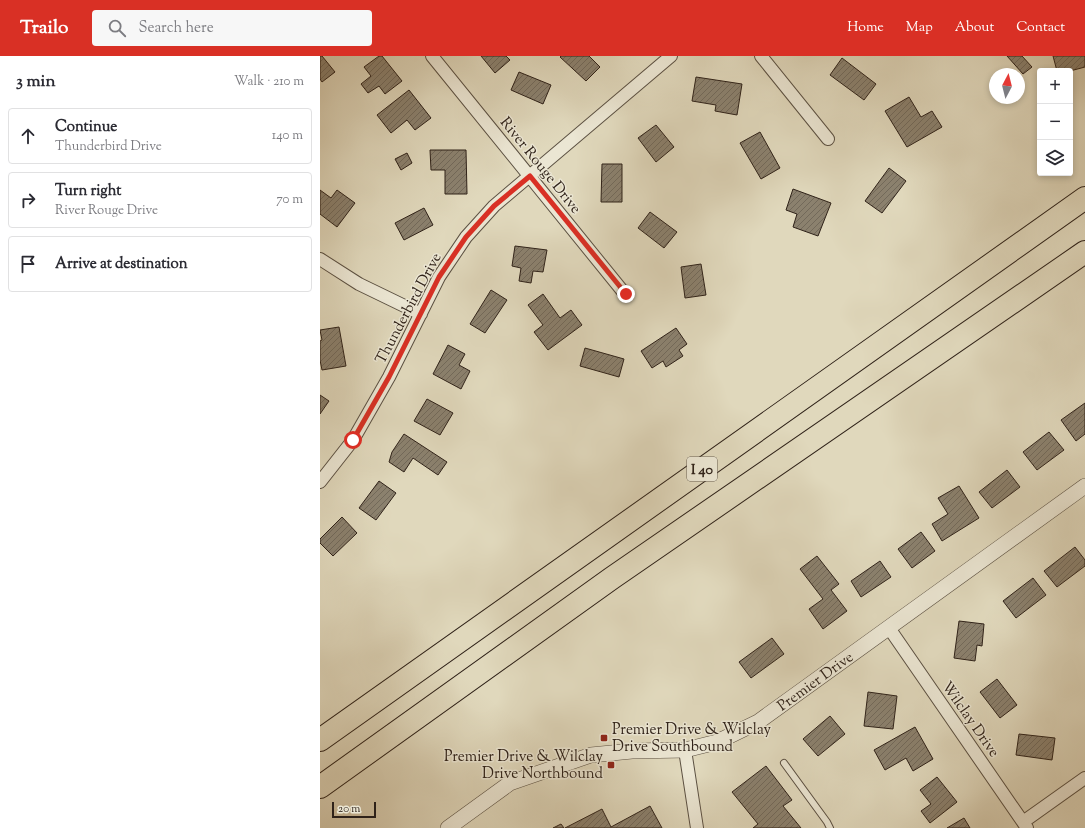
<!DOCTYPE html>
<meta charset="utf-8">
<style>
body{margin:0;font-family:"Sorts Mill Goudy",serif;background:#f7f7f7;color:#2b2b33}
.controls{position:absolute;right:12px;top:12px;display:grid;overflow:hidden;border-radius:4px;box-shadow:0 2px 6px #0003}
.controls button{width:36px;height:36px;display:grid;place-items:center;padding:0;border:0;border-bottom:1px solid #e1e1e2;background:#fff;color:#2b2b33;font:20px sans-serif}
.compass{position:absolute;left:669px;top:12px;width:36px;height:36px;border-radius:50%;background:#fff;box-shadow:0 2px 6px #0003;rotate:7deg}
.scale{position:absolute;left:12px;bottom:10px;width:44px;box-sizing:border-box;padding-left:4px;border:2px solid #2f2219;border-top:0;font-size:11px;line-height:14px;white-space:nowrap;color:#2f2219;-webkit-text-stroke:3px #ebe6d3;paint-order:stroke}
.stop{position:absolute;width:12px;height:12px;margin:-9px;border:3px solid #d93025;border-radius:50%;background:#fff}
.stop.end{background:#d93025;border-color:#fff;box-shadow:0 1px 4px #0008}
.list{margin:0;padding:0;list-style:none}
h2{display:flex;justify-content:space-between;align-items:center;height:52px;margin:0;padding:0 16px;font-size:17px}
h2 small{font-size:13px;font-weight:400;color:#7c7c81}
.list li{display:grid;grid-template-columns:26px 1fr auto;gap:12px;align-items:center;box-sizing:border-box;height:56px;margin:0 8px 8px;padding:0 8px;border:1px solid #e1e1e2;border-radius:4px}
.list b{display:block;font-size:15px;white-space:nowrap}
.list p{margin:0;font-size:13px;white-space:nowrap;color:#7c7c81}
.list em{font-size:13px;font-style:normal;color:#7c7c81}
.icon{flex:none;width:22px;height:22px;fill:none;stroke:currentColor;stroke-width:2;stroke-linecap:round;stroke-linejoin:round}
.map{position:relative;flex:none;width:765px;height:772px;overflow:hidden}
header{display:flex;align-items:center;gap:24px;box-sizing:border-box;height:56px;padding:0 20px;background:#d93025;color:#fff}
header strong{font-size:19px}
nav{display:flex;gap:22px;margin-inline-start:auto;font-size:14px}
.search{width:280px;height:36px;background:#f7f7f7;display:flex;align-items:center;gap:10px;box-sizing:border-box;padding:0 14px;border-radius:4px;color:#7c7c81;font-size:15px}
main{display:flex}
aside{flex:1;background:#fff}
.map>svg:first-child{display:block}
.building{fill:url(#building-hatch);stroke:#2f2219}
.lines{fill:none;stroke-linecap:round;stroke-linejoin:round}
.service-casing{stroke:#5b5042;stroke-width:8}
.minor-casing{stroke:#5b5042;stroke-width:14}
.tertiary-casing{stroke:#5b5042;stroke-width:16}
.motorway-casing{stroke:#2f2219;stroke-width:24}
.service{stroke:#ebe6d3;stroke-width:6}
.minor{stroke:#ebe6d3;stroke-width:12}
.tertiary{stroke:#ebe6d3;stroke-width:15}
.motorway{stroke:#e0d8bc;stroke-width:22}
.route{stroke:#d93025;stroke-width:5}
.poi-dot{fill:#8f2418;stroke:#ebe6d3;stroke-width:1.5}
.labels{text-anchor:middle;stroke-width:3;stroke-linejoin:round;paint-order:stroke}
.shield{fill:#ebe6d3;stroke:#675d51;stroke-width:1}
.shield-label{font-size:14px;font-weight:bold;fill:#2f2219}
.street-label{font-size:15px;fill:#2f2219;stroke:#ebe6d3}
.poi-label{font-size:15px;fill:#2f2219;stroke:#ebe6d3;text-anchor:start}
</style>
<header>
<strong>Trailo</strong>
<div class="search"><svg class="icon" aria-label="search" viewBox="0 0 24 24"><circle cx="10" cy="10" r="6"/><path d="M15 15l6 6"/></svg>Search here</div>
<nav><a>Home</a><a>Map</a><a>About</a><a>Contact</a></nav>
</header>
<main>
<aside>
<h2>3 min<small>Walk · 210 m</small></h2>
<ul class="list">
<li><svg class="icon" aria-label="ahead" viewBox="0 0 24 24"><path d="M12 20V5M6 11l6-6 6 6"/></svg><div><b>Continue</b><p>Thunderbird Drive</p></div><em>140 m</em></li>
<li><svg class="icon" aria-label="right" viewBox="0 0 24 24"><path d="M7 20v-9h11M14 6l5 5-5 5"/></svg><div><b>Turn right</b><p>River Rouge Drive</p></div><em>70 m</em></li>
<li><svg class="icon" aria-label="arrive" viewBox="0 0 24 24"><path d="M6 21V4h12l-3 4 3 4H6"/></svg><div><b>Arrive at destination</b></div></li>
</ul>
</aside>
<div class="map">
<svg width="765" height="772" viewBox="0 0 765 772">
<defs>
<pattern id="building-hatch" width="6" height="6" patternUnits="userSpaceOnUse"><rect width="6" height="6" fill="#8b816e"/><path d="M-1 1l2-2M0 6l6-6M5 7l2-2" fill="none" stroke="#72695a"/></pattern>
</defs>
<rect width="100%" height="100%" fill="#e0d8bc"/>
<filter id="stains"><feTurbulence type="fractalNoise" baseFrequency=".005" numOctaves="4"/><feColorMatrix values="0 0 0 0 .2 0 0 0 0 .09 0 0 0 0 .02 0 0 0 .5 -.17"/></filter>
<radialGradient id="worn" r=".72"><stop offset=".6" stop-color="#630" stop-opacity="0"/><stop offset="1" stop-color="#630" stop-opacity=".3"/></radialGradient>
<path class="building" d="M0 0H2L15 16 2 26 0 23Z
M59 0H62L82 25 65 38 59 30 48 37 41 28 51 20 44 11Z
M161 0H186L190 4 175 17Z
M241 0H269L280 11 266 25 240 1Z
M687 0H702L712 11 703 18Z
M733 0H765V11L750 15H737Z
M522 2 556 28 544 44 510 19Z
M199 16 231 29 223 48 191 34Z
M376 21 422 28 417 59 395 55 396 49 372 45Z
M89 34 111 62 95 74 87 64 71 77 57 59Z
M589 41 601 61 612 55 622 71 587 91 565 55Z
M336 69 354 91 336 106 318 82Z
M440 76 460 112 441 123 420 87Z
M110 94H146L147 138H125V114H111Z
M87 97 92 107 81 114 75 103Z
M282 108H302V146H281Z
M569 112 586 125 562 157 545 145Z
M473 133 511 147 498 180 473 171 477 158 466 154Z
M0 134 11 142 17 134 35 147 17 171 0 158Z
M104 152 113 169 84 184 75 167Z
M330 156 357 176 344 192 318 172Z
M195 190 227 194 223 216 213 215 211 227 199 225 201 212 192 210Z
M381 208 386 239 365 242 361 211Z
M171 234 187 244 165 277 150 268Z
M223 238 240 262 251 254 262 269 228 294 214 276 223 269 208 249Z
M19 271 26 310 2 314 0 304V285L2 284 0 274Z
M356 272 367 288 359 294 363 300 346 311 343 305 332 312 321 295Z
M128 289 145 298 139 309 150 315 141 333 113 318Z
M265 292 304 303 299 321 260 310Z
M0 339 9 345 0 358Z
M107 343 133 357 120 379 94 365Z
M765 347V378L756 385 741 364Z
M729 376 744 394 717 414 703 396Z
M84 378 127 406 118 419 93 402 84 416 69 406 72 396Z
M687 414 700 431 672 452 659 436Z
M59 425 76 437 56 464 39 452Z
M639 430 659 462 622 485 612 468 628 458 618 442Z
M22 461 37 477 13 500 0 487V483Z
M601 476 615 495 592 512 578 493Z
M755 491 765 504V510L737 531 724 515Z
M497 500 519 528 511 534 527 555 503 573 489 553 503 543 480 513Z
M560 505 571 521 541 541 531 525Z
M713 522 726 539 696 562 683 545Z
M639 565 664 568 662 590 657 589 655 605 634 602Z
M452 582 464 598 431 622 419 606Z
M677 623 697 649 680 662 660 636Z
M548 636 577 640 573 673 544 670Z
M510 660 525 678 498 700 483 683Z
M595 671 613 703 593 715 586 702 565 714 554 694Z
M699 678 735 682 732 704 696 699Z
M446 710 472 744 463 750 481 772H433L438 768 412 736Z
M617 721 637 746 610 767 601 755 611 748 600 734Z
M330 750 342 772H245L282 753 291 771Z
M644 762 650 772H627Z
M241 768 244 772H233Z"/>
<g class="lines">
<g class="service-casing">
<path id="service" d="M464 707 507 766 510 772"/>
</g>
<g class="minor-casing">
<path id="minor" d="M112 0 305 238
M441 0 508 83
M0 203 39 228 101 258
M0 426 33 384 69 321 119 221 146 181 174 150 351 0
M569 572 707 772
M365 694 377 772
M703 766 765 722"/>
</g>
<g class="tertiary-casing">
<path id="tertiary" d="M128 772 190 727 271 699 312 695 365 694 397 686 438 666 765 430"/>
</g>
<g class="motorway-casing">
<path id="motorway" d="M0 684 765 142
M0 731 292 522 765 196"/>
</g>
<use href="#service" class="service"/>
<use href="#minor" class="minor"/>
<use href="#tertiary" class="tertiary"/>
<use href="#motorway" class="motorway"/>
</g>
<g class="lines">
<path class="route" d="M33 384 69 321 119 221 146 181 174 150 210 120 306 238"/>
</g>
<g class="poi-dot">
<rect x="280" y="678" width="8" height="8" rx="2"/>
<rect x="287" y="705" width="8" height="8" rx="2"/>
</g>
<g class="labels">
<rect class="shield" x="367" y="401" width="30" height="24" rx="3"/>
<g class="shield-label">
<text x="382" y="418">I 40</text>
</g>
<g class="street-label">
<text transform="translate(221 109) rotate(51)" y="5">River Rouge Drive</text>
<text transform="translate(88 252) rotate(-62)" y="5">Thunderbird Drive</text>
<text transform="translate(495 625) rotate(-36)" y="5">Premier Drive</text>
<text transform="translate(651 663) rotate(55)" y="5">Wilclay Drive</text>
</g>
<g class="poi-label">
<text x="292" y="678">Premier Drive &amp; Wilclay<tspan x="292" dy="17">Drive Southbound</tspan></text>
<text x="283" y="705" text-anchor="end">Premier Drive &amp; Wilclay<tspan x="283" dy="17">Drive Northbound</tspan></text>
</g>
</g>
<rect width="100%" height="100%" filter="url(#stains)"/>
<rect width="100%" height="100%" fill="url(#worn)"/>
</svg>
<div class="controls">
<button>+</button>
<button>−</button>
<button><svg class="icon" aria-label="layers" viewBox="0 0 24 24"><path d="M12 4l9 5-9 5-9-5zM3 14l9 5 9-5"/></svg></button>
</div>
<svg class="compass" viewBox="-18 -18 36 36"><path d="M0-13l5 13h-10z" fill="#e53935"/><path d="M0 13l5-13h-10z" fill="#7c7c81"/></svg>
<div class="scale">20 m</div>
<div class="stop" style="left:33px;top:384px"></div>
<div class="stop end" style="left:306px;top:238px"></div>
</div>
</main>
